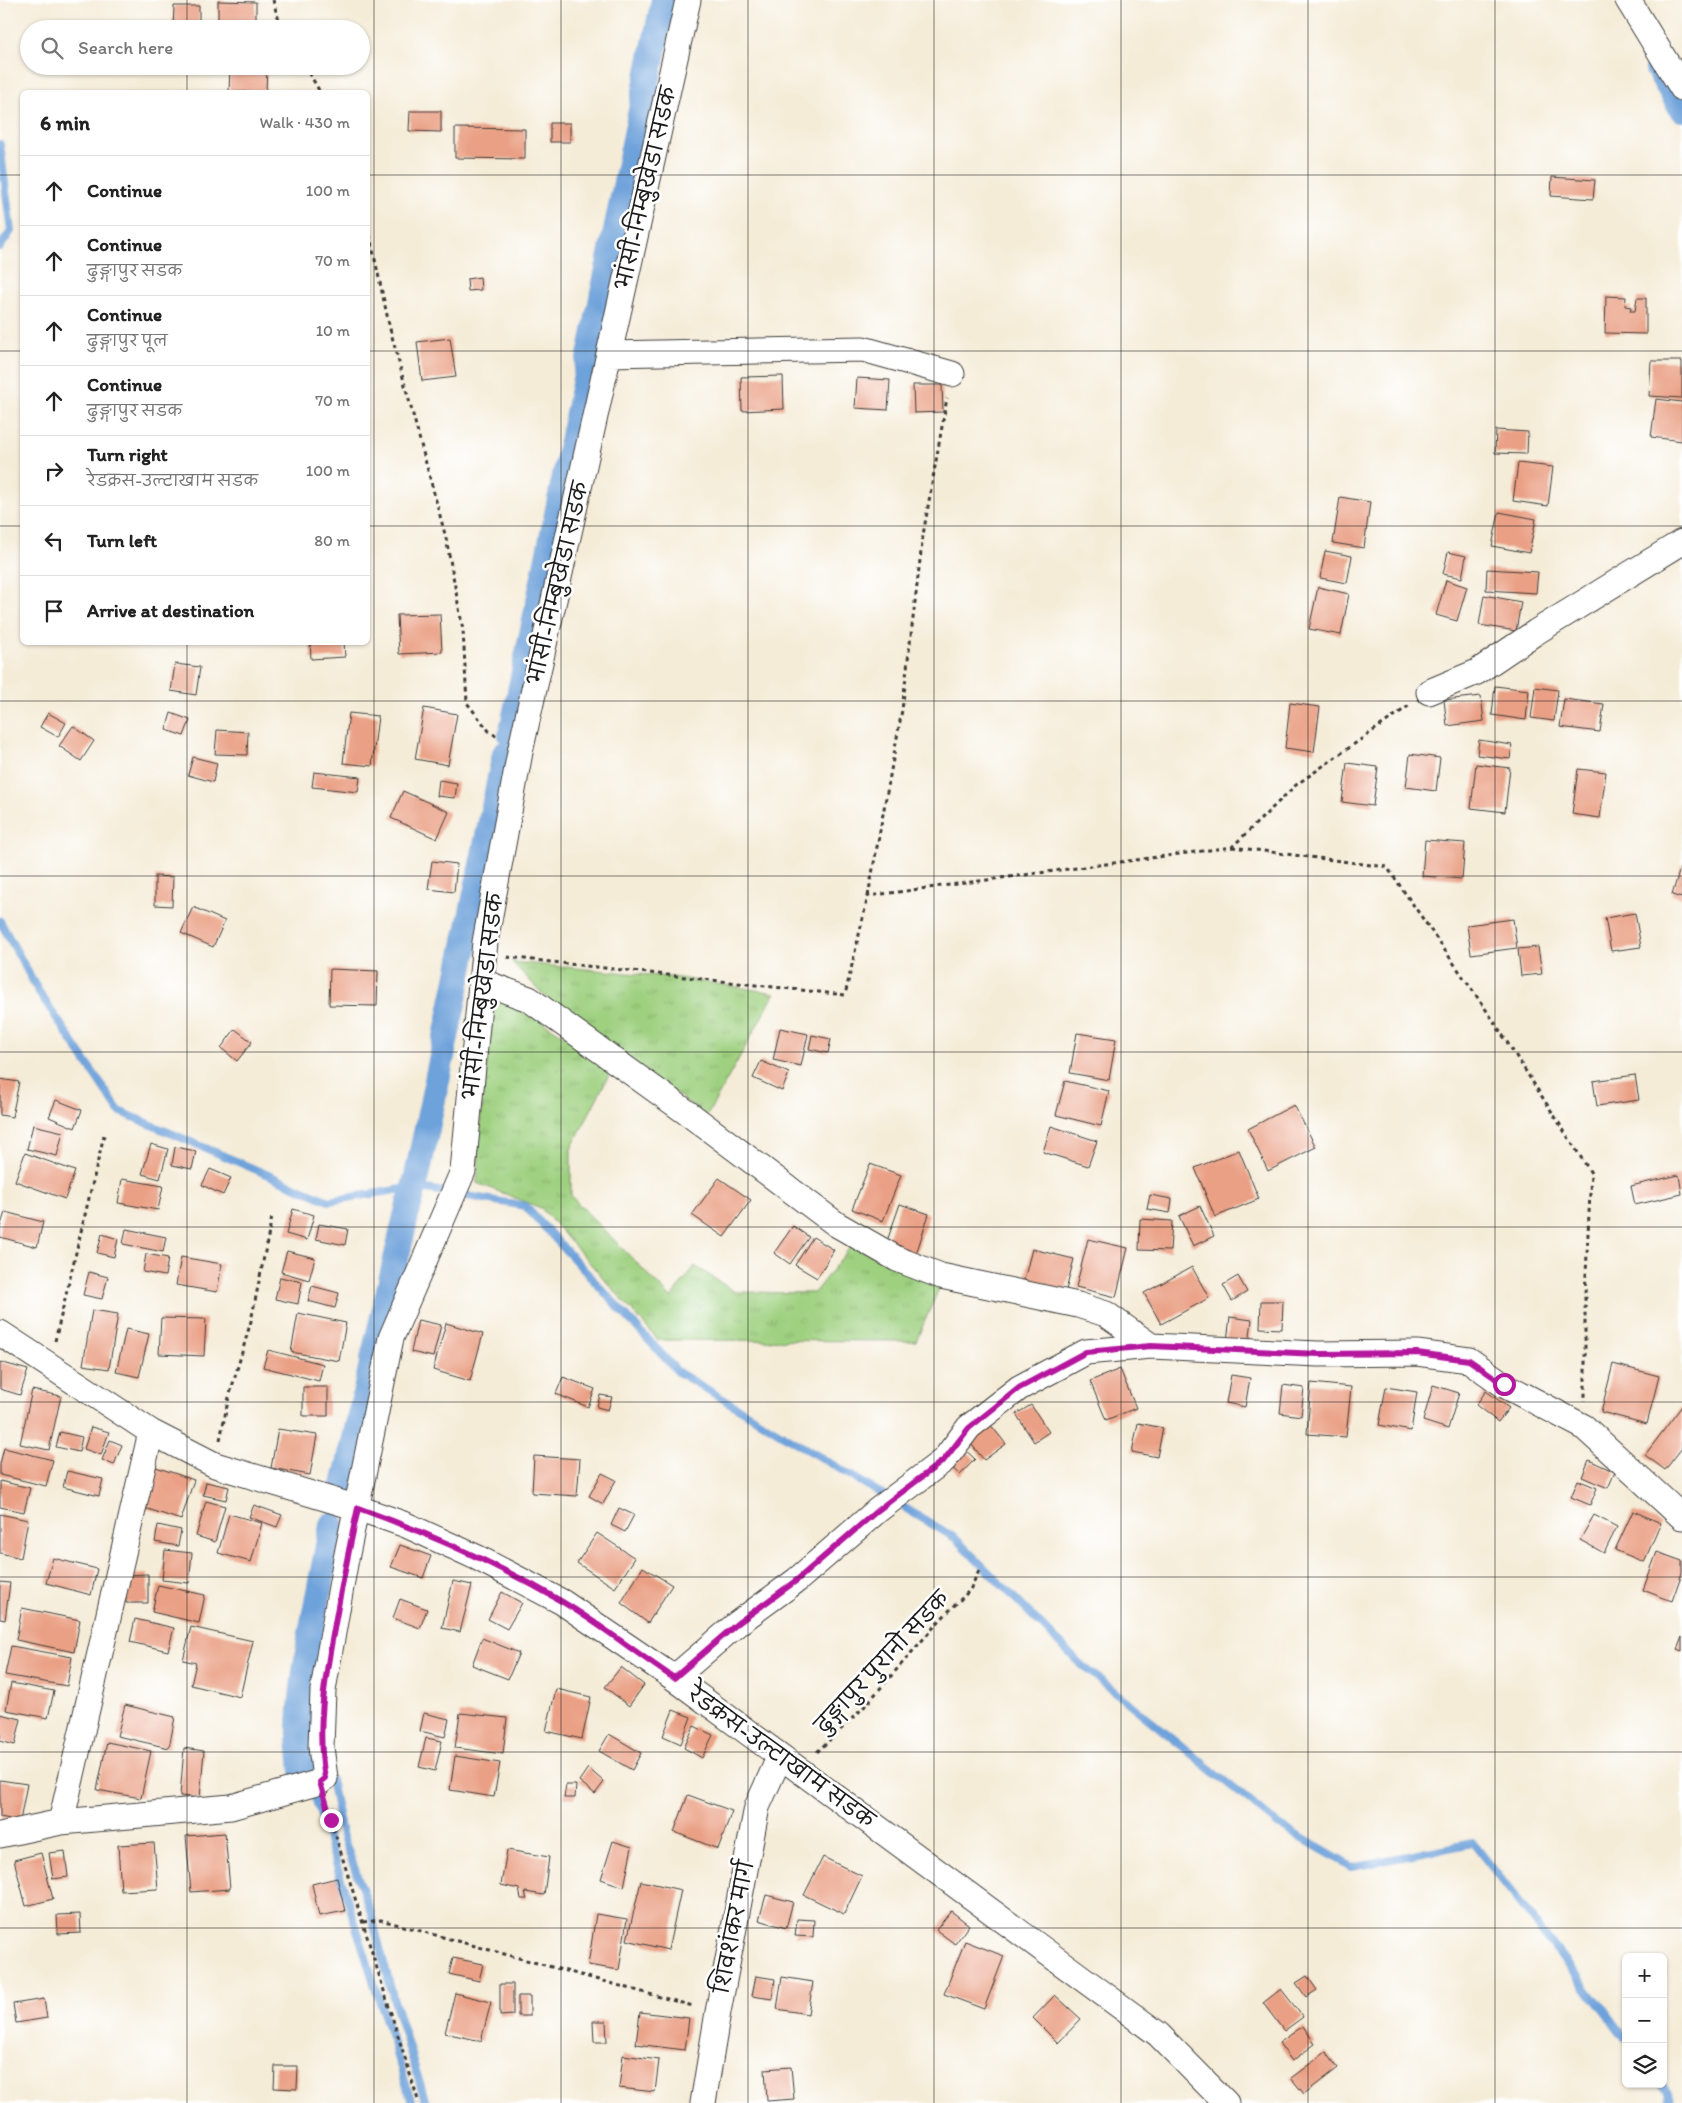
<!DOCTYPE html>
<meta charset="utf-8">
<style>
body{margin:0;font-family:Itim,"Playpen Sans Deva",sans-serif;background:#f6f6f6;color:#222}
.controls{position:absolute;right:15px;bottom:15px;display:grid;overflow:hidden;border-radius:8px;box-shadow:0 1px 4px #0004}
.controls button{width:45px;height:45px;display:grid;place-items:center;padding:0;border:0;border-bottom:1px solid #e0e0e0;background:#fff;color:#222;font:25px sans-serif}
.stop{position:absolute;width:15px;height:15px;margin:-11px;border:4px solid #b5179e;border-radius:50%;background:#fff}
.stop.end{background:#b5179e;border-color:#fff;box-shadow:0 1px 5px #0008}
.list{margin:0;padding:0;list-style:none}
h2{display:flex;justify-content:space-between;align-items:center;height:65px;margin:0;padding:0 20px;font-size:21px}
h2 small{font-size:16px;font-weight:400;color:#767676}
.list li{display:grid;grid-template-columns:32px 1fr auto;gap:15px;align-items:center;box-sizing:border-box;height:70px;padding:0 20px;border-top:1px solid #e0e0e0}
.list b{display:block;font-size:19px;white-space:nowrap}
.list p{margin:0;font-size:16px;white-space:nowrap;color:#767676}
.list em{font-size:16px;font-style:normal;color:#767676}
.icon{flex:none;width:28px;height:28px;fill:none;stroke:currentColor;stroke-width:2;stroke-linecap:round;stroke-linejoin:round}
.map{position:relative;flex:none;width:1682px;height:2103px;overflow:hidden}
.search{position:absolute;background:#fff;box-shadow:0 1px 4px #0004;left:20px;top:20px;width:350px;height:55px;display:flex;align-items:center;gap:12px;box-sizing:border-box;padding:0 18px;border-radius:28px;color:#767676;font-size:19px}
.panel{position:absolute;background:#fff;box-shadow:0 1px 4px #0004;left:20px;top:90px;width:350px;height:555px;border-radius:8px}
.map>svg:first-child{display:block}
.grass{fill:url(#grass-tufts);stroke:#5d764e}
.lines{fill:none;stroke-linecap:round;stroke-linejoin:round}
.stream{stroke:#6ea2da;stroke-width:8}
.canal{stroke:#6ea2da;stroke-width:26}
.building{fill:#eaa085}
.minor-casing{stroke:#3d3b38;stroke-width:27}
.path{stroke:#3d3b38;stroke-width:3;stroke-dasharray:4 4;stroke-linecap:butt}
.minor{stroke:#fff;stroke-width:25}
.route{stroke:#b5179e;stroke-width:6}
.grid{fill:none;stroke:#1c1c1c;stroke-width:1;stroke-opacity:0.55}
.labels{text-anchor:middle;stroke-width:5;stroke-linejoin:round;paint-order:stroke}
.street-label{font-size:21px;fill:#1c1c1c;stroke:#fff}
</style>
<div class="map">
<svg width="1682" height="2103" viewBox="0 0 1682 2103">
<defs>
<pattern id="grass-tufts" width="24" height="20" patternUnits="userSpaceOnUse" patternTransform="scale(1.25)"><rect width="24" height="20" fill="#9ed07f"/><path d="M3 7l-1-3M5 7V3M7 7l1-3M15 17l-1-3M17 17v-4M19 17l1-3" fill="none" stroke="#88b26d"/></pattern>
</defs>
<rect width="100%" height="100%" fill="#fff"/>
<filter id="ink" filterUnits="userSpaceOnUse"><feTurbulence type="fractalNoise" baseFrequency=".02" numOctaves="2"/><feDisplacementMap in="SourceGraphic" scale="10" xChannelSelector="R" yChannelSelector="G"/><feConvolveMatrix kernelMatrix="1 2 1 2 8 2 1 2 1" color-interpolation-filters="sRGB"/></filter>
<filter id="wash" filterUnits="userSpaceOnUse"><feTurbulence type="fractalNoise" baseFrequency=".0096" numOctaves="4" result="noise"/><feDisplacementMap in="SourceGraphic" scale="20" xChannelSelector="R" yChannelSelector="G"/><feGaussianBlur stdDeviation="1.12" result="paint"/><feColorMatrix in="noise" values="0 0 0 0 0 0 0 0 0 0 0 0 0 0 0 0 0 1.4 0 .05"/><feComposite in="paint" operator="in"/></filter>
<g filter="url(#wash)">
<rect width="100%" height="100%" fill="#f5ecd8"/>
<path class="grass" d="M512 962 680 978 775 993 707 1116 559 1011Z
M496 992 613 1067 571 1149V1196L671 1298 695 1266 735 1292 814 1293 851 1246 941 1284 916 1341 658 1340 541 1208 477 1183 480 1121Z"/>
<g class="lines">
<path class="stream" d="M0 144 11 231 0 247
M0 921 39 992 119 1111 329 1201 402 1189H427L525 1206 678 1372 955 1538 1077 1661 1279 1825 1352 1867 1473 1843 1626 2039
M331 1780 342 1834 370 1910 393 1997 426 2103
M314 1794 412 2103
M1661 2084 1668 2092 1669 2103"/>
<path class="canal" d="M1658 69 1682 109
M511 735 664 0
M343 1490 406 1216 417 1176 505 754
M303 1771C302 1756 299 1740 300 1725 303 1658 320 1591 332 1525"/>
</g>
<g id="blocks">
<path class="building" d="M218 1 256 2V29H218Z
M174 6H199V29H173Z
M230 66H267L266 92H229Z
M410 111H441V132L409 131Z
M550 123H570V142H550Z
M455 128 525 129V159L455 158Z
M1552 177 1595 180 1593 199 1551 196Z
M480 277 481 290 468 291 467 279Z
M1606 296 1626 297 1625 306 1631 307 1630 311H1635L1637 298H1646V334L1605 333Z
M450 338 456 377 422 381 417 342Z
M1651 361H1682V398L1649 396Z
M783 376 784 409 742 411 741 377Z
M857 378 890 380 888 410 855 408Z
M913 385H942L943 412 914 413Z
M1656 399 1682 402V441L1651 437Z
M1496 430 1528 432 1527 454 1495 453Z
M1518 463 1553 467 1548 506 1513 501Z
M1340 497 1370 502 1364 548 1333 543Z
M1499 512 1536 519 1529 553 1492 546Z
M1325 551 1352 556 1347 583 1320 578Z
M1448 552 1466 556 1462 578 1443 574Z
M1487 569 1538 572 1536 593 1486 590Z
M1446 580 1467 587 1457 621 1436 615Z
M1318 587 1349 594 1341 635 1309 629Z
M1484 595 1521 602 1516 631 1479 625Z
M440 614 442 652 399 654 397 615Z
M310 642H344L345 657 311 659Z
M175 664 200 667 196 695 171 691Z
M1495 686 1529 690 1526 720 1492 715Z
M1535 687 1558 690 1554 721 1531 718Z
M1481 696 1484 721 1447 726 1444 700Z
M1564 699 1604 704 1600 732 1560 727Z
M1290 703 1320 707 1314 752 1285 748Z
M424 708 457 714 448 765 415 759Z
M48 713 66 723 58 737 40 727Z
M171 713 190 720 184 736 166 730Z
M349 713 378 716 372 766 343 763Z
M73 726 94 741 81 761 59 746Z
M217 730 248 732 247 755 215 754Z
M1479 740 1512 745 1510 759 1477 755Z
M1410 754 1440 758 1436 791 1406 787Z
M193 757 217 763 213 782 188 775Z
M1347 763 1378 767 1373 806 1342 802Z
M1476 764 1510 768 1505 812 1471 808Z
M1578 769 1606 772 1600 818 1572 814Z
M314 772 360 777 358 792 312 787Z
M439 780 457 783 455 798 437 796Z
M403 791 449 812 437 839 391 818Z
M1425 840 1465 843 1462 879 1422 876Z
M432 861 457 864 454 892 428 889Z
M1682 862V898L1672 895Z
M155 876 173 877 172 906 155 905Z
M193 907 225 921 213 947 181 933Z
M1635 913 1641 947 1611 951 1605 918Z
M1513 919 1517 948 1471 954 1467 925Z
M1538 947 1542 974 1521 976 1518 949Z
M330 969 378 971 377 1006 329 1005Z
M780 1028 808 1034 801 1066 773 1060Z
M235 1029 252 1042 237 1061 221 1048Z
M1077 1033 1116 1039 1109 1080 1070 1073Z
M812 1035 831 1039 828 1053 809 1049Z
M761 1061 789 1073 782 1091 753 1078Z
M1635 1075 1639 1100 1597 1106 1593 1081Z
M0 1079 19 1082 12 1117 0 1115Z
M1065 1081 1109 1091 1101 1126 1056 1115Z
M56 1100 82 1110 75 1128 49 1117Z
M1294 1105 1316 1147 1268 1171 1248 1129Z
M33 1125 63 1132 57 1156 27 1149Z
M1051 1126 1097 1141 1088 1166 1043 1152Z
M151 1144 168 1149 160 1179 142 1174Z
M175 1147 196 1151 192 1169 172 1165Z
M1239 1150 1259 1199 1215 1217 1195 1168Z
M25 1153 75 1171 65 1199 15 1181Z
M870 1164 901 1175 883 1221 852 1209Z
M210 1169 231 1178 223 1195 202 1185Z
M1679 1175 1682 1194 1635 1205 1631 1186Z
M719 1178 751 1200 724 1237 692 1215Z
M122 1179 163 1186 158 1210 118 1203Z
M1150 1195 1172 1199 1170 1213 1147 1209Z
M900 1204 929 1214 916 1254 886 1244Z
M1200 1206 1214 1236 1193 1246 1179 1216Z
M293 1209 314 1215 307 1240 286 1234Z
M5 1212 43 1222 37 1247 0 1237V1228Z
M1140 1219 1172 1221 1170 1251 1139 1250Z
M319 1224 348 1229 345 1245 316 1239Z
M793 1226 809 1237 790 1264 774 1253Z
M126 1229 166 1237 163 1252 123 1244Z
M102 1234 118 1239 114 1257 97 1253Z
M813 1237 834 1250 817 1278 795 1265Z
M1088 1239 1128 1248 1116 1297 1076 1287Z
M1032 1249 1074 1259 1064 1298 1022 1288Z
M287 1251 315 1258 309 1280 281 1272Z
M146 1254 168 1258 165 1276 143 1272Z
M181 1257 222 1264 217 1292 176 1285Z
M1192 1267 1209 1298 1161 1324 1144 1293Z
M89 1272 108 1277 102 1299 83 1295Z
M1238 1276 1247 1292 1232 1301 1223 1285Z
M280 1277 302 1282 298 1304 275 1299Z
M312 1286 339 1293 335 1308 308 1301Z
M1261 1301H1283L1282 1329 1260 1328Z
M92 1310 118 1314 109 1369 83 1365Z
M298 1313 346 1323 339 1361 291 1352Z
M1230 1317 1252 1320 1249 1344 1227 1341Z
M161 1318 206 1319 204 1356 159 1354Z
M418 1320 441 1325 433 1357 411 1352Z
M446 1323 483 1334 470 1381 433 1370Z
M126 1329 149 1334 139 1377 116 1372Z
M268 1350 323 1364 319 1381 263 1367Z
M0 1362 28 1370 20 1395 0 1389Z
M1613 1364 1659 1376 1647 1424 1601 1412Z
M1120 1369 1136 1408 1106 1420 1090 1381Z
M1231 1375 1250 1378 1245 1407 1226 1403Z
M563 1377 595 1389 588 1407 556 1394Z
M1311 1383 1351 1387 1346 1437 1307 1434Z
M1283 1385 1304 1388 1301 1416 1280 1413Z
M1433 1385 1459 1393 1448 1429 1423 1421Z
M303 1387H328V1416H303Z
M1386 1387 1417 1392 1411 1431 1379 1425Z
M32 1390 61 1396 49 1450 20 1444Z
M1486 1391 1509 1408 1498 1422 1476 1405Z
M600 1395 612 1397 608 1410 597 1407Z
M1031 1405 1049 1432 1034 1442 1016 1414Z
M1682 1406V1448L1665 1470 1645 1455Z
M989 1423 1006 1444 984 1460 968 1440Z
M1138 1423 1163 1428 1157 1457 1132 1452Z
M91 1427 109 1432 101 1455 84 1449Z
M278 1429 317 1435 310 1475 271 1468Z
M60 1432 82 1437 79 1452 56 1447Z
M110 1440 122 1445 114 1465 102 1460Z
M962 1447 975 1459 960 1475 947 1463Z
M4 1448 53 1460 46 1486 0 1475V1464Z
M534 1456 580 1459 577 1496 532 1493Z
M1589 1460 1615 1472 1608 1488 1582 1477Z
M156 1467 194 1480 181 1520 142 1507Z
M67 1471 103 1479 99 1496 63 1487Z
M602 1473 616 1480 603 1504 589 1496Z
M1578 1480 1597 1488 1590 1505 1571 1497Z
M0 1481 30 1488 24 1512 0 1507Z
M206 1482 229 1487 226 1500 203 1495Z
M206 1501 225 1506 215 1542 196 1536Z
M254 1505 282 1515 277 1527 249 1517Z
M619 1508 634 1515 625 1532 611 1525Z
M1633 1511 1661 1523 1644 1562 1615 1550Z
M0 1514 28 1520 21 1558 0 1553Z
M229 1514 262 1523 251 1562 218 1553Z
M1594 1515 1617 1527 1604 1553 1580 1540Z
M158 1525 181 1530 178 1546 155 1542Z
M597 1533 635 1558 615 1588 577 1563Z
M400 1545 431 1556 423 1578 391 1567Z
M165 1550 192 1553 189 1583 162 1580Z
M1657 1552 1682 1561V1573L1672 1601 1643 1590Z
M53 1558 97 1569 91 1595 46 1583Z
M643 1567 672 1585 648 1623 621 1603Z
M148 1574V1603H126L125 1575Z
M453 1581 472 1585 460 1632 442 1628Z
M0 1582 10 1583 5 1620 0 1619Z
M158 1585 205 1595 199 1623 152 1612Z
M502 1592 522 1603 507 1629 488 1619Z
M400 1599 427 1609 420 1628 393 1618Z
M22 1608 80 1620 74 1652 16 1640Z
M135 1619 174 1628 168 1651 130 1642Z
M191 1627 253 1641 240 1697 191 1685 196 1663 183 1660Z
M1682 1637V1652L1677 1650Z
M482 1638 519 1653 508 1679 472 1665Z
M11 1646 72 1657 67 1686 5 1675Z
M621 1667 644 1685 629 1706 605 1687Z
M11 1683 54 1691 48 1718 6 1710Z
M556 1689 591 1697 582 1739 546 1731Z
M125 1705 175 1717 169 1748 117 1736Z
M673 1710 691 1717 681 1744 663 1736Z
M424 1713 449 1719 445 1737 420 1731Z
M460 1713 507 1718 503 1754 455 1748Z
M0 1714 21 1719 15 1745 0 1741Z
M694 1726 713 1735 702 1758 684 1748Z
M609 1734 641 1753 632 1770 599 1751Z
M426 1738 442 1741 435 1771 419 1767Z
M107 1742 151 1751 141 1798 97 1790Z
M184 1748 204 1751 200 1798 180 1796Z
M455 1756 500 1763 494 1797 450 1790Z
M588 1768 604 1782 595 1794 579 1781Z
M0 1780 27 1784 20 1821 0 1817Z
M566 1785H576L575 1798H564Z
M688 1795 732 1811 718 1849 674 1832Z
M225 1833 230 1889 191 1892 186 1836Z
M613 1841 632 1847 624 1887 601 1879Z
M154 1843 158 1889 121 1891 118 1845Z
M507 1850 549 1857 544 1895 525 1892 527 1899H521L519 1889 501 1885Z
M65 1851 68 1877 53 1879 49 1853Z
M41 1853 53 1899 26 1906 14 1860Z
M823 1857 862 1876 844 1914 804 1895Z
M337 1878 345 1911 319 1916 312 1884Z
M641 1881 681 1890 668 1950 627 1940Z
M766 1895 793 1902 786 1928 759 1920Z
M951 1911 969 1925 955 1944 936 1930Z
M80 1914 81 1933 58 1934 57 1915Z
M596 1914 627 1919 619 1970 588 1965Z
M797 1919 814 1920 813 1937 795 1936Z
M965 1941 1004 1956 984 2009 944 1994Z
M453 1958 483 1964 479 1981 449 1974Z
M756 1976 775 1979 772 1999 752 1996Z
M1307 1976 1317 1990 1306 1997 1296 1983Z
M782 1977 813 1982 808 2014 777 2009Z
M500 1984H513V2015L500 2016Z
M1281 1989 1303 2017 1284 2031 1263 2003Z
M455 1993 491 2002 481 2041 445 2033Z
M1055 1995 1081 2019 1058 2043 1033 2018Z
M518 1996H530V2016H518Z
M44 1999 47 2018 16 2023 13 2004Z
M640 2012 689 2018 685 2050 636 2044Z
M593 2021H606L607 2042H594Z
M1303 2026 1315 2044 1292 2061 1279 2043Z
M1326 2052 1338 2068 1304 2094 1291 2078Z
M623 2055 659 2060 655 2092 619 2088Z
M275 2066H298L297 2089 274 2088Z
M791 2067 794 2099 767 2101 765 2069Z"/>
</g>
</g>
<g filter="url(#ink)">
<use href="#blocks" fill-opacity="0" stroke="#3d3b38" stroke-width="1"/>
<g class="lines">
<g class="minor-casing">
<path id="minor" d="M1628 0 1682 88
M609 354 863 349 952 374
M1429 692 1477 672 1536 632 1682 542
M480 981 529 999 689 1114 836 1224 897 1259 941 1276 1078 1305 1106 1314 1151 1346
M0 1333 151 1432 215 1465 358 1508 406 1525 478 1558 562 1602 674 1678 1158 2034 1226 2103
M674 1678 738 1623 797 1580 878 1510 944 1460 969 1427 1019 1388 1086 1352 1151 1346 1318 1354 1417 1353 1469 1360 1504 1385 1584 1427 1682 1517
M61 1822 151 1432
M0 1835 61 1822 231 1807 320 1782 325 1778 321 1747 323 1690 345 1564 391 1338 463 1171 485 942 520 752 688 0
M703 2103 718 2012 757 1807 780 1756"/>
</g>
<path class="path" d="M273 0 277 15 284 29
M305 66 320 92
M368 227 390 329 446 538 463 630 467 703 489 731 499 738
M1232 847 1387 867 1491 1017 1591 1173 1585 1294V1401
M868 896 902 710 923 535 947 398
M507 957 845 995 868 896 1232 847 1296 785 1410 705
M55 1341 104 1135
M220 1440 228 1401 251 1321 272 1217
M817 1752 863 1708 940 1620 970 1590 980 1568
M326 1805 419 2103
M363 1922 381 1920 693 2006"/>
<use href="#minor" class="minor"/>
</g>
</g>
<g class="lines" filter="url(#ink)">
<path class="route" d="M331 1820 320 1782 325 1778C316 1728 325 1679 334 1629 341 1589 349 1549 358 1508 428 1533 497 1564 561 1601 600 1624 636 1653 674 1678L738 1623 797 1580 878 1510 944 1460 969 1428 1019 1388 1086 1352 1151 1346 1318 1354 1417 1353 1469 1360 1504 1384"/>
</g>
<path class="grid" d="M187 0V29M374 0V2103M561 0V2103M748 0V2103M934 0V2103M1121 0V2103M1308 0V2103M1495 0V2103M187 66V92M0 175H22M368 175H1682M0 351H22M368 351H1682M0 526H22M368 526H1682M187 642V2103M0 701H1682M0 876H1682M0 1052H1682M0 1227H1682M0 1402H1682M0 1577H1682M0 1752H1682M0 1928H1682"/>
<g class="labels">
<g class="street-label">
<text transform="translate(646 188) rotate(-77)" y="7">भांसी-निम्बुखेडा सडक</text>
<text transform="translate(558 583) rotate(-77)" y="7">भांसी-निम्बुखेडा सडक</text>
<text transform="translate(483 996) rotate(-83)" y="7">भांसी-निम्बुखेडा सडक</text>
<text transform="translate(882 1662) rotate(-47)" y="7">ढुङ्गापुर पुरानो सडक</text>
<text transform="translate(781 1757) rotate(36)" y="7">रेडक्रस-उल्टाखाम सडक</text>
<text transform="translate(734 1927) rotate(-79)" y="7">शिवशंकर मार्ग</text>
</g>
</g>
</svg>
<div class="controls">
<button>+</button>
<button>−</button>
<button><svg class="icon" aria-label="layers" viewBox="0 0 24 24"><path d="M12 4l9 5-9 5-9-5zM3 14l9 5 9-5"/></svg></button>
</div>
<div class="stop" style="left:1504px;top:1384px"></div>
<div class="stop end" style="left:331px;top:1820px"></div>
<div class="search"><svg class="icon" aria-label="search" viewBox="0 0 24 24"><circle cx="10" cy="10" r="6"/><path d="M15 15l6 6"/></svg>Search here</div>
<section class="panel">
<h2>6 min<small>Walk · 430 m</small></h2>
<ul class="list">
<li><svg class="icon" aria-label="ahead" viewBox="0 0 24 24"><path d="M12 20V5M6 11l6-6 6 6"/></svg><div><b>Continue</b></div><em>100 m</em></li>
<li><svg class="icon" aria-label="ahead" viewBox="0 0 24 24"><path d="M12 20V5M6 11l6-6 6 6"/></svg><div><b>Continue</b><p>ढुङ्गापुर सडक</p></div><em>70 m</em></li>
<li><svg class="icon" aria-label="ahead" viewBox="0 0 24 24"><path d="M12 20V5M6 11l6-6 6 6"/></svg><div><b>Continue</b><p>ढुङ्गापुर पूल</p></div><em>10 m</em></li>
<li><svg class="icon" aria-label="ahead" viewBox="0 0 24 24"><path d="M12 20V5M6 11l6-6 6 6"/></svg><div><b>Continue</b><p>ढुङ्गापुर सडक</p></div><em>70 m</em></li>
<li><svg class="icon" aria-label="right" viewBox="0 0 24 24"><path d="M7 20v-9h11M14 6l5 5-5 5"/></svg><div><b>Turn right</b><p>रेडक्रस-उल्टाखाम सडक</p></div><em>100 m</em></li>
<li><svg class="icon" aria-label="left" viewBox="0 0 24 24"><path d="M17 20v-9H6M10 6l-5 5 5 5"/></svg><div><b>Turn left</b></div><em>80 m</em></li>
<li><svg class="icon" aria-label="arrive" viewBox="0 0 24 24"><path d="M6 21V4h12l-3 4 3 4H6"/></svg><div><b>Arrive at destination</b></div></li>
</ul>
</section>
</div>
